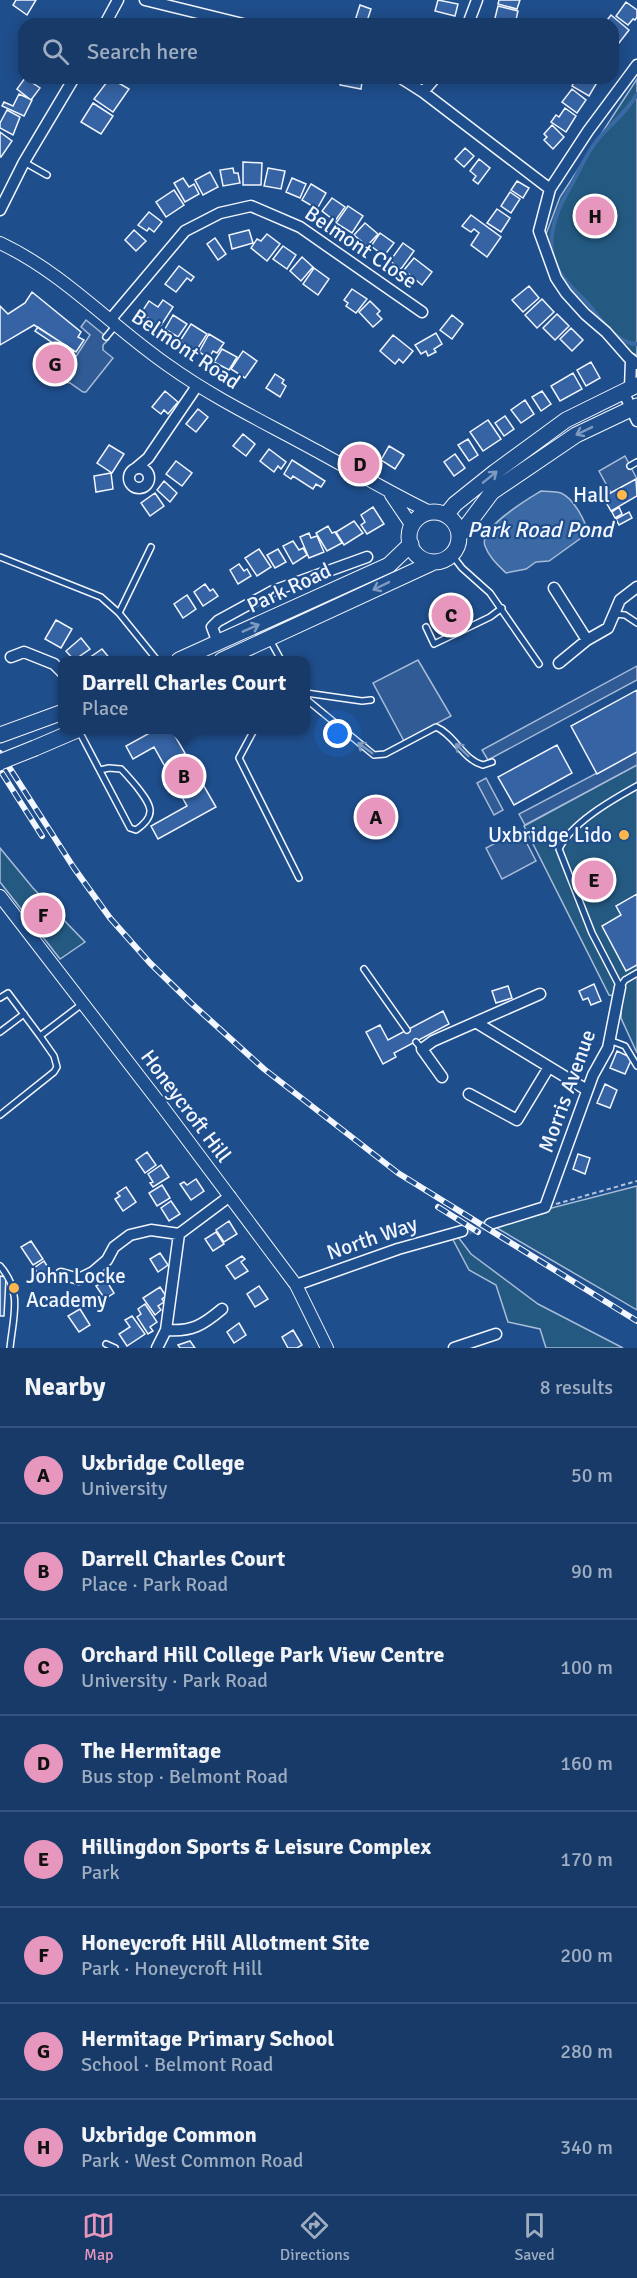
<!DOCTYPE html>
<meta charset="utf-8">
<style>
body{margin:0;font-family:Signika,sans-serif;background:#20416f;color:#f1f3f6}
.you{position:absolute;left:338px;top:734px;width:21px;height:21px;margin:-15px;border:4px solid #fff;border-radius:50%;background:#1a73e8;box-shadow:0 0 0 9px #1a73e833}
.badge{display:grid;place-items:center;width:39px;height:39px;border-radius:50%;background:#e797bd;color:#111;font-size:20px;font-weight:700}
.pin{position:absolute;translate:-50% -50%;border:3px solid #fff;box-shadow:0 2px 6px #0006}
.popup{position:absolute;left:58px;top:656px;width:252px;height:78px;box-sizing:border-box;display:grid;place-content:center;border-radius:12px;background:#173a69;filter:drop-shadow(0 2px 4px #0005);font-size:20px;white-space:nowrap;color:#9eadc0}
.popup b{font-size:22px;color:#f1f3f6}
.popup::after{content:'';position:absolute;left:50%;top:100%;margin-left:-12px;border:12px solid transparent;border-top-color:#173a69}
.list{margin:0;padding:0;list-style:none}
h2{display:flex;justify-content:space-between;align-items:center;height:78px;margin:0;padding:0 24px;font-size:26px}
h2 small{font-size:20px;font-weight:400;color:#9eadc0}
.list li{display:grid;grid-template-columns:39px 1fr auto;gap:18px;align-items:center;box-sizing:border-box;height:96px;padding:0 24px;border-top:2px solid #36547d}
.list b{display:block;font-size:22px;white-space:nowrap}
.list p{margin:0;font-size:20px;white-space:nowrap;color:#9eadc0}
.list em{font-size:20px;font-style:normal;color:#9eadc0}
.icon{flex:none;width:33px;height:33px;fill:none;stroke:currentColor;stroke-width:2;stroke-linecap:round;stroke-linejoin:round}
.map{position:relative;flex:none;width:637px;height:1348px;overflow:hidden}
.search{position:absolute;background:#173a69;box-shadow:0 3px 15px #0003;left:18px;right:18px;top:18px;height:66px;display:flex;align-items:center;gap:15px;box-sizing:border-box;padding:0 21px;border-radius:18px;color:#9eadc0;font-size:22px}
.sheet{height:846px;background:#173a69}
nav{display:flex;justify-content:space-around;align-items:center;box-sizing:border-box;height:84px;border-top:2px solid #36547d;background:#173a69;font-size:16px;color:#9eadc0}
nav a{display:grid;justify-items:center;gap:3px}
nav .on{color:#e797bd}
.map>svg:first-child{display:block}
.green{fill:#245a82;stroke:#a8bbd7;stroke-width:1.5}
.parking{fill:#305b95;stroke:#a8bbd7;stroke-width:1.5}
.water{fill:#3b69a3;stroke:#a8bbd7;stroke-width:1.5}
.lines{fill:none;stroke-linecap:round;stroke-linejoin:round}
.stream{stroke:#3b69a3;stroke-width:4}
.building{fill:#3563a3;stroke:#f2f6ff;stroke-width:1.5}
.minor-tunnel{stroke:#3f679d;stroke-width:10;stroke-dasharray:10 5;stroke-linecap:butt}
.service-casing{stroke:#f2f6ff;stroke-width:8}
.minor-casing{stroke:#f2f6ff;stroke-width:13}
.tertiary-casing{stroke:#f2f6ff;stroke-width:14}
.secondary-casing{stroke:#f2f6ff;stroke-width:17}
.path{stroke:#b3c4dc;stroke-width:2;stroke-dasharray:4.5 3;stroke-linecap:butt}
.service{stroke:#1f4e8c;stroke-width:5}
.minor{stroke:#1f4e8c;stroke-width:10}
.tertiary{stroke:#1f4e8c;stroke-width:12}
.secondary{stroke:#1f4e8c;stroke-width:15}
.rail-casing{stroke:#f2f6ff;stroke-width:6}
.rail{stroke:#1f4e8c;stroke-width:4;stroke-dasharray:11;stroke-linecap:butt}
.secondary-bridge-casing{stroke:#f2f6ff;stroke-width:17;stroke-linecap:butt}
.secondary-bridge{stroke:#1f4e8c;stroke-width:15}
.oneway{stroke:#7e9ac0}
.poi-dot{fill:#ffb74d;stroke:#1f4e8c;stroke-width:2}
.labels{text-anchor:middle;stroke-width:4.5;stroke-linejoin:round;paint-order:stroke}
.street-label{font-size:21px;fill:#f2f6ff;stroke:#1f4e8c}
.poi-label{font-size:21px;fill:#f2f6ff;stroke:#1f4e8c;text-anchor:end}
.water-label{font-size:22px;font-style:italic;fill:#f2f6ff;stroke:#1f4e8c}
</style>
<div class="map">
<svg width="637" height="1348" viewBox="0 0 637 1348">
<rect width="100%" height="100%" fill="#1f4e8c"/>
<path class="green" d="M637 79V355L622 350 556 278 546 234 560 197Z
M637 765V1053L621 1018 622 997 609 995 524 826Z
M0 848 33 888 85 942 60 959 0 882Z
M637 1186V1310L490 1224Z
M455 1233 471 1254 538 1304 623 1348H546L540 1329 508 1322 496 1285 469 1270 450 1234Z"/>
<path class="parking" d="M86 320 109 339 103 345V350L113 358 86 392H83L70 383 60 381 90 335 81 327Z
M625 456 637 479 611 493 599 471Z
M418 660 451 716 404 741 373 683Z
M637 666V680L488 760 482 750Z
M637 752V765L525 825 519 814Z
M486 778 503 810 494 815 477 783Z
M520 830 536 861 502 879 486 848Z"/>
<path class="water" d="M541 491C547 492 555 491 561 493 574 499 585 520 588 533L549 561 536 562 526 569 506 573C498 565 489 557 485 546 478 528 528 499 541 491Z"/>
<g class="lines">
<path class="stream" d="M637 94C627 112 611 124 598 139 585 155 578 174 568 191 554 215 543 248 561 274 568 285 580 295 589 305 601 319 616 344 637 344"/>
</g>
<path class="building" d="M16 0H36L27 15 13 5Z
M438 0 458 4 455 16 435 11Z
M499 0H520L517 9 498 4Z
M626 2 637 10V17L635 20 633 19 628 25 616 16Z
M360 5 371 9 366 24H354Z
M498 6 518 11 515 24 494 22Z
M611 15 629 30 619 43 613 38V24H604Z
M25 78 40 88 31 100 17 89Z
M110 78 129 89 113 112 94 99Z
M337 78H359L358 81 362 82 361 89 340 85 341 81 336 80Z
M576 78H597L599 79 589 96 572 86Z
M572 89 586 100 577 113 562 102Z
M19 94 32 100 24 116 2 106 4 102 13 106Z
M93 103 113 116 101 134 81 122Z
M565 108 576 116 566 132 551 122 556 115 559 117Z
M7 110 20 117 13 135 0 128V123Z
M552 125 564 137 553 149 544 140 547 137 544 134Z
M0 132 12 141 1 157H0Z
M465 148 474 156 464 167 455 159Z
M479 159 490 168 478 184 473 180 476 176 470 171Z
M243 162 262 163 261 185H243Z
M233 168 234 173H238L240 183 223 186 220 170Z
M268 168 285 171 281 189 264 186Z
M210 172 218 187 203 195 195 180Z
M183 178 189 187 194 184 199 194 185 202 174 183Z
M292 178 306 184 300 198 286 192Z
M517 181 529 188 523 198 511 190Z
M311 184 326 193 317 209 302 200Z
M174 190 184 205 166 217 156 202Z
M510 192 520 199 511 213 501 206Z
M332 198 345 207 335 221 322 211Z
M348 206 363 216 352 233 336 223Z
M497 209 510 218 501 232 487 223Z
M149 212 162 222 154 232 149 228 147 231 138 225Z
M471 215 501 237 487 257 471 245 479 233 474 229 471 232 462 226Z
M365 223 378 234 367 246 354 235Z
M134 230 146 241 136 251 125 240Z
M249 230 253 243 232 249 229 235Z
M380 233 394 243 384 256 371 246Z
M267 234 280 244 267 261 251 248 257 239 261 241Z
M215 238 226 254 218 260 207 244Z
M403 243 414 251 401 269 390 261Z
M283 246 296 255 287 269 273 259Z
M302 257 313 267 301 281 290 271Z
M414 258 432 272 422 285 404 270Z
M179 266 194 277 191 281 187 278 176 292 165 284Z
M314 268 329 279 318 295 303 284Z
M529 286 539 298 523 312 512 300Z
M352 289 367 299 356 313 346 306 348 303 344 300Z
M32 292 81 332 78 337 84 340 76 352 34 325 0 345V306L8 314 25 303Z
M542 299 554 312 537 328 525 315Z
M163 300 173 307 160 327 141 313 149 301 158 307Z
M370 301 380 311 377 314 382 319 373 327 359 312Z
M557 314 569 326 555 340 543 328Z
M173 315 187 324 178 337 165 329Z
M452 315 463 324 452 339 440 330Z
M191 324 207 334 196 351 180 341Z
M38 327 74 351 71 355 35 331Z
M571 328 583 340 572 351 560 339Z
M436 333 442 344 434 349 436 352 428 356 426 351 421 354 415 345Z
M209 334 224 343 217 353 213 351 209 358 199 352Z
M393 335 413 351 403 363 399 359 395 364 380 351Z
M222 349 237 357 229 370 214 362Z
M243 351 257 361 245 378 231 369Z
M591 362 600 378 586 386 577 370Z
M573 373 582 389 560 401 551 386Z
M275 374 284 380 282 383 286 386 280 397 266 388Z
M165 391 178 402 168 414 164 410 161 414 152 407Z
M542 391 551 404 541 411 532 397Z
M525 400 534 414 521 423 511 410Z
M198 409 208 417 196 432 186 424Z
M505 416 514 429 504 436 495 423Z
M488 420 501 439 483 451 470 432Z
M243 434 255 444 246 456 233 446Z
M468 439 478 455 469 461 458 445Z
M109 445 124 454 112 473 97 463Z
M389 446 404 455 395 469 381 460Z
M269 449 286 462 281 469 278 466 274 472 260 461Z
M455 454 465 468 454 476 444 462Z
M292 460 325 481 321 487 316 484 313 489 293 476 291 479 284 474Z
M176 461 192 473 182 486 166 474Z
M111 473 113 489 96 492 94 476Z
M636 479 637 496 611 511 603 497Z
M164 481 177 493 170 502 157 490Z
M155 493 164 506 150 516 141 503Z
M373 507 384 524 367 534 361 525 365 522 361 515Z
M619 507 622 514 615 518 612 512Z
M629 512 632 518 619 525 616 519Z
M354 521 363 533 344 545 336 532Z
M328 526 332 533 335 532 342 543 327 551 316 533Z
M309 533 311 538 317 536 324 552 309 558 300 537Z
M293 541 299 550 303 548 307 555 293 564 283 546Z
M259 549 271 567 257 576 245 558Z
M278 549 286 562 275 568 267 555Z
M239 564 244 571 247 569 251 576 238 584 230 570Z
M205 584 210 591 213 589 218 596 203 606 194 592Z
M187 595 196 609 183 618 174 604Z
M56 620 72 629 61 648 45 639Z
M81 638 90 649 74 660 66 651Z
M102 649 111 660H86Z
M637 690V752L597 774 571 726Z
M155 730H174L177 735 175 736 216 807 158 839 151 826 187 806 154 747 133 759 126 746Z
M557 745 572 773 514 805 498 777Z
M637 894V965L626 971 602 926 621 915 616 906Z
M594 984 601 1001 591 1005 588 998 583 1000 579 991Z
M508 986 512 998 496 1003 492 991Z
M443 1011 449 1024 394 1053 396 1057 383 1064 366 1032 380 1025 388 1040Z
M617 1051 632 1058 625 1074 610 1068Z
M605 1084 617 1090 610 1108 597 1103Z
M147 1152 156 1165 145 1173 136 1160Z
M578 1154 590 1158 585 1174 573 1169Z
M161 1165 169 1177 153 1187 150 1183 153 1182 148 1174Z
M196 1179 204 1191 191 1200 180 1184 184 1182 187 1185Z
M162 1185 170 1198 157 1206 149 1193Z
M126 1187 136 1202 123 1211 115 1199 120 1196 117 1193Z
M171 1201 180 1214 169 1221 161 1208Z
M229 1221 237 1234 224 1242 216 1230Z
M216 1232 224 1244 213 1251 205 1239Z
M31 1241 43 1259 33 1265 21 1247Z
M160 1253 168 1265 158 1272 150 1259Z
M242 1256 245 1259 241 1262 248 1271 235 1279 226 1266Z
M44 1261 52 1274 43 1281 34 1268Z
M0 1276 6 1277 4 1316H0Z
M106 1280 114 1293 105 1299 96 1286Z
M259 1286 268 1299 255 1307 247 1294Z
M160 1287 166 1296 162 1299 164 1302 158 1306 161 1310 155 1315 143 1298Z
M145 1304 157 1322 150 1327 153 1331 148 1334 137 1317 141 1314 138 1309Z
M80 1309 90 1325 79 1332 68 1316Z
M132 1316 145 1334 127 1346 119 1334 130 1327 125 1320Z
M239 1323 246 1335 234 1343 227 1332Z
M293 1330 302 1345 297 1348H288L282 1337Z
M190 1341 195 1348H180L178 1345Z"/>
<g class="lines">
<path class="minor-tunnel" d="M462 1231 490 1224"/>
<g class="service-casing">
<path id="service" d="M24 162 47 175
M106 337 116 325
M630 466 637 462
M452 555 462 568 490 593 539 664
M0 557 101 597 119 613 157 660
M119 613 151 547
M615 614 625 615 637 623
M426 627 434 644 490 617 502 608
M270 640 281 660
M306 693 362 701 371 700
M306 699 374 755 385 754 436 727C455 735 463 760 483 765L492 762
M254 730 239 758 299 878
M79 731 130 828 136 830C158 815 151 805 137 787 132 781 127 775 121 769L109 768 100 770
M637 786C612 800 571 823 559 849L592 933 620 987 625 980 637 973
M364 969 407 1030
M0 998 8 993 40 1036
M0 1032 24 1014
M609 1040 625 1046 637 1066
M416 1042 422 1049
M0 1115 54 1072 57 1067 54 1056 40 1036 82 1004
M0 1266C23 1292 13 1317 10 1348
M106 1344 115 1348"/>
</g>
<g class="minor-casing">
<path id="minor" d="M145 0 243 24
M105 24 118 0
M468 24 477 0
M637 65 588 131 550 189 539 231 556 278 566 293 585 314 606 332 628 357 637 364
M401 78 423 92 550 189
M423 92 435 78
M0 210 24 162 74 78
M110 320 185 231 220 213 251 206 300 227 422 312
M630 389 631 360
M623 391 637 421
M129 478a10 10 0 1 1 20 0a10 10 0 1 1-20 0Z
M135 469 148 458 197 386
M554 588 587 640 608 628 620 600 637 587
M218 643 212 627 218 621 273 591 367 557
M11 657 24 652 54 664 63 673
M559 663 587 640
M477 1023 587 1090
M442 1077 422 1049 433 1041 540 994
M469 1094 517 1120 549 1067
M490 1224 545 1207 593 1075 608 1048 620 987
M61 1274 79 1279 93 1272 107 1260 114 1247 130 1235 151 1230 179 1234
M296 1285 398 1249 462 1231
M166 1330C192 1332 203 1325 222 1309
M157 1348 166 1330 179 1234 230 1196
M454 1348 496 1334"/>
</g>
<g class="tertiary-casing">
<path id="tertiary" d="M0 243C64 273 111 326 169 366 215 399 266 423 315 450 354 471 392 494 432 513
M391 495 412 526
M0 896 162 1106 296 1285 327 1348"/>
</g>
<g class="secondary-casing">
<path id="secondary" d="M409 537a25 25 0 1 1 50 0a25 25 0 1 1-50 0Z
M446 515 455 504 495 472 566 420 637 385
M459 536 492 492 576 435 637 406
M179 660 389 565 411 544
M222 660 434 562
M0 735 63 712
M35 748 77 730"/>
</g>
<path class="path" d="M556 1204 637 1181"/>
<use href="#service" class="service"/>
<use href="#minor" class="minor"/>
<use href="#tertiary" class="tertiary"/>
<use href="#secondary" class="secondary"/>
<g class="rail-casing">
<path id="rail" d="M0 753 74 868 110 918 150 963 191 1003 264 1069 398 1173 637 1321
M2 773 42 836
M438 1207 478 1232"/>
</g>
<use href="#rail" class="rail"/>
<g class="secondary-bridge-casing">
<path id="secondary-bridge" d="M0 762 35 748"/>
</g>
<use href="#secondary-bridge" class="secondary-bridge"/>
</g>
<defs><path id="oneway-shaft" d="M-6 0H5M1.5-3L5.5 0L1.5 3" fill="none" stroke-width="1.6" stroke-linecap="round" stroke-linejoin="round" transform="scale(1.5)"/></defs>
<g class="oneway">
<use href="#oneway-shaft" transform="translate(584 431) rotate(154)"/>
<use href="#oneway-shaft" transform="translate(490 477) rotate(-39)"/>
<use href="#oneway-shaft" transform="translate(381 586) rotate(154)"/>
<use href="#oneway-shaft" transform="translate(251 628) rotate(-24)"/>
<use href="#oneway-shaft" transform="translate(365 748) rotate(-144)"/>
<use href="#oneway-shaft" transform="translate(462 750) rotate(-136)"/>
</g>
<g class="poi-dot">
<circle cx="622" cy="495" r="6"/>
<circle cx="624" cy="835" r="6"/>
<circle cx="14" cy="1288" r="6"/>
</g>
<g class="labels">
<g class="street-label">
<text transform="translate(361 247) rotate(34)" y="7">Belmont Close</text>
<text transform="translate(186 349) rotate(34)" y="7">Belmont Road</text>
<text transform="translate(289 588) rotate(-25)" y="7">Park Road</text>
<text transform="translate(567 1091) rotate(-70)" y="7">Morris Avenue</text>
<text transform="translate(186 1106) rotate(53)" y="7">Honeycroft Hill</text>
<text transform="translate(372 1238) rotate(-19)" y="7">North Way</text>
</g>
<g class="poi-label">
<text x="610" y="502">Hall</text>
<text x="612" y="842">Uxbridge Lido</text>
<text x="26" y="1283" text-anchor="start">John Locke<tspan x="26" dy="24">Academy</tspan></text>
</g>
<g class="water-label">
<text x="540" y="537">Park Road Pond</text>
</g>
</g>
</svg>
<div class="you"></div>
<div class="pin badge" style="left:376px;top:817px">A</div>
<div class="pin badge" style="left:184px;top:776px">B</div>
<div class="popup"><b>Darrell Charles Court</b>Place</div>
<div class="pin badge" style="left:451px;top:615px">C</div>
<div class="pin badge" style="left:360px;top:464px">D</div>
<div class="pin badge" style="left:594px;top:880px">E</div>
<div class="pin badge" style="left:43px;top:915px">F</div>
<div class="pin badge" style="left:55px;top:364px">G</div>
<div class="pin badge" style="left:595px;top:216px">H</div>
<div class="search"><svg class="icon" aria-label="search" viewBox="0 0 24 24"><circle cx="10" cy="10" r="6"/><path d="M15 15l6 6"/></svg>Search here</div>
</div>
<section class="sheet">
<h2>Nearby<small>8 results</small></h2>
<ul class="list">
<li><span class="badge">A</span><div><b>Uxbridge College</b><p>University</p></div><em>50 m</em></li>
<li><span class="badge">B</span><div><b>Darrell Charles Court</b><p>Place · Park Road</p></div><em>90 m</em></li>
<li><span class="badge">C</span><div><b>Orchard Hill College Park View Centre</b><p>University · Park Road</p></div><em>100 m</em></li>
<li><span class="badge">D</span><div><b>The Hermitage</b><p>Bus stop · Belmont Road</p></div><em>160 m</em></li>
<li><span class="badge">E</span><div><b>Hillingdon Sports &amp; Leisure Complex</b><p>Park</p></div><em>170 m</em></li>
<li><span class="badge">F</span><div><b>Honeycroft Hill Allotment Site</b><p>Park · Honeycroft Hill</p></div><em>200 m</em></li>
<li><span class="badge">G</span><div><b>Hermitage Primary School</b><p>School · Belmont Road</p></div><em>280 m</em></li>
<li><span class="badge">H</span><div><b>Uxbridge Common</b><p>Park · West Common Road</p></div><em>340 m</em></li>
</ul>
</section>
<nav>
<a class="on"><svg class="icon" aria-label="map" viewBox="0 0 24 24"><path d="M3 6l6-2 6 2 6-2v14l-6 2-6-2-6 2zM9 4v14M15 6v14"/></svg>Map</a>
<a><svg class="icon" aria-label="directions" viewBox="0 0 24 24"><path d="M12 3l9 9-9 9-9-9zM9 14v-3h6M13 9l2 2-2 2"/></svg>Directions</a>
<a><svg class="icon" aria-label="saved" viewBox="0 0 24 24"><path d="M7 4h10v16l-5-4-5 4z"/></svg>Saved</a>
</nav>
